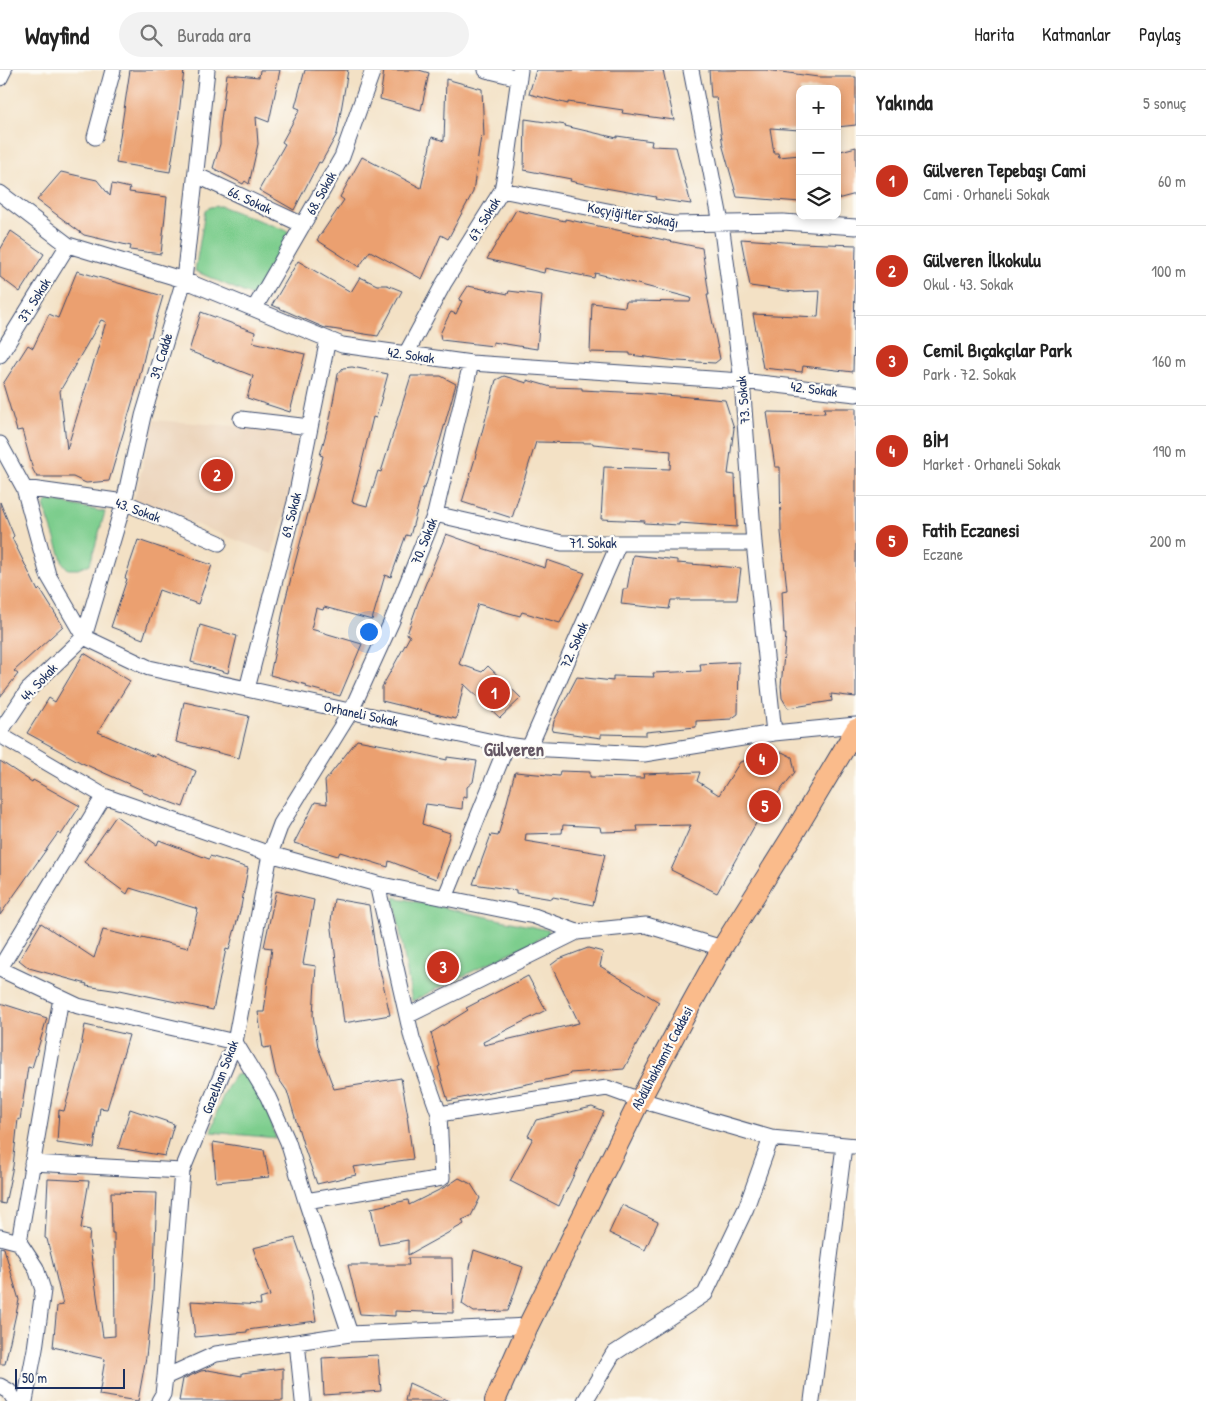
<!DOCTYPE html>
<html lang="tr">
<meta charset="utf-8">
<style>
body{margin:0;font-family:"Patrick Hand",sans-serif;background:#f2f2f2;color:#222}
.controls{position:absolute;right:15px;top:15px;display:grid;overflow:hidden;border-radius:10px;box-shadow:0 2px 8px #0003}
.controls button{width:45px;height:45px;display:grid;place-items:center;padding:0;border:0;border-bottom:1px solid #e0e0e0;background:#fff;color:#222;font:25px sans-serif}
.scale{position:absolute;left:15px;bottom:12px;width:110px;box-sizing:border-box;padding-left:5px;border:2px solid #1b2f5e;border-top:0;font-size:14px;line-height:18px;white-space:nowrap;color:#1b2f5e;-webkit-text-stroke:4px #fdfcf7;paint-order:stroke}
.you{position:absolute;left:368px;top:561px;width:18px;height:18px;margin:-12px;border:4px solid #fff;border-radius:50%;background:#1a73e8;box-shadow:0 0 0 8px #1a73e833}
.badge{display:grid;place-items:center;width:32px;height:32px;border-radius:50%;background:#c8321e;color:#fff;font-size:16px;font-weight:700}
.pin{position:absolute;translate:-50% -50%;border:2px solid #fff;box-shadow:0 1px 5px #0006}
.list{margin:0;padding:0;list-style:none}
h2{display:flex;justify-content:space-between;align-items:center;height:65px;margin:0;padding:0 20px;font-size:21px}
h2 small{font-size:16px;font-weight:400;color:#767676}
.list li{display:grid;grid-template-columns:32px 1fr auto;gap:15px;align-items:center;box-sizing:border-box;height:90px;padding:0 20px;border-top:1px solid #e0e0e0}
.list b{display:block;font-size:19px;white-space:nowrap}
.list p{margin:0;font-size:16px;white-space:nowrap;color:#767676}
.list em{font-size:16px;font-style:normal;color:#767676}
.icon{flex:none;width:28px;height:28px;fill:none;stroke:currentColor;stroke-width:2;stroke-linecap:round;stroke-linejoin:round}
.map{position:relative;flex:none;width:856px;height:1331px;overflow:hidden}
header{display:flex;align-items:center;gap:30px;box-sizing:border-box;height:70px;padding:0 25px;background:#fff;border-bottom:1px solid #e0e0e0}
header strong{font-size:24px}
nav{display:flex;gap:28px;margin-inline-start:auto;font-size:18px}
.search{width:350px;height:45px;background:#f2f2f2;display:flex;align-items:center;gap:12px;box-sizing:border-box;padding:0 18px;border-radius:28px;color:#767676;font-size:19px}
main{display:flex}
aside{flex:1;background:#fff}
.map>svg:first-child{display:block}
.built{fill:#ebd3b9}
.green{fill:#7dcd8d;stroke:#4c7e76}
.building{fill:#eba06f;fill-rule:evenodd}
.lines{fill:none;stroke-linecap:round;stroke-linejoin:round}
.minor-casing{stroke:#3b4a6d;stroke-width:17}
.major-casing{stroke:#3b4a6d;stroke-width:22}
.minor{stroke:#fff;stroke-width:15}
.major{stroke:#fabb8b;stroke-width:20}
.labels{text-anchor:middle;stroke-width:4.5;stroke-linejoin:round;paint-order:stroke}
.street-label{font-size:14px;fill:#1b2f5e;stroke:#fdfcf7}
.district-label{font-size:19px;font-weight:bold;fill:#645764;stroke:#fdfcf7}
</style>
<header>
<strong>Wayfind</strong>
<div class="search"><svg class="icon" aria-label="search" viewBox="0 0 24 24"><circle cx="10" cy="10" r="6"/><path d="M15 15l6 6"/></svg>Burada ara</div>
<nav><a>Harita</a><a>Katmanlar</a><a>Paylaş</a></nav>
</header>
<main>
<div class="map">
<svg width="856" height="1331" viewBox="0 0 856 1331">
<rect width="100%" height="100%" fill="#fdfcf7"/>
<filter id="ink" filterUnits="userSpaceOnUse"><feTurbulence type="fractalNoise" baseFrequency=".02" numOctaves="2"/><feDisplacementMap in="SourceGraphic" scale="10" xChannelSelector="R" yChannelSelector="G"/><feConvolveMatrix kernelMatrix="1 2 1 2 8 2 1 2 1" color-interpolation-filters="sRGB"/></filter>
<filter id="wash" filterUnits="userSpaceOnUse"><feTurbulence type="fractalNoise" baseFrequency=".0096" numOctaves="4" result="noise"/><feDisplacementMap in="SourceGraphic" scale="20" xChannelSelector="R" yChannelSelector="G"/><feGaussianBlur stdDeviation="1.12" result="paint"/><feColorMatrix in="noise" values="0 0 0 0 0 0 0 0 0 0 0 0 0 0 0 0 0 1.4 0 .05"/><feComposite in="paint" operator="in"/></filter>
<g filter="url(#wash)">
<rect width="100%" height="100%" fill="#f3e1c5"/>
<path class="built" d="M154 350 273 359 290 363 295 369 298 381 288 435 272 484 134 430Z"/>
<path class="green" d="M220 136 288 161V170L252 226 195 201 205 141 210 137Z
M49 430 105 442 90 494 78 499H68L63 493 44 436Z
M394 827 548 860 549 864 412 931Z
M244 1004C263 1019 268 1045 276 1068L211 1062C216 1042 223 1022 235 1005Z"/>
<g id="blocks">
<path class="building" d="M130 0H184L178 53 170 102 116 93Z
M260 0H280L269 52 256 47 258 74 249 114 245 111 243 114 213 98 220 74V58L227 4 259 7Z
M305 0H348L337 64 321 93 319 92 294 140 259 120 285 74 282 72 300 39 295 37Z
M384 0H419L429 3 421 40 380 29Z
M536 0H663L674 50 622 43 623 40 568 32V34L529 24Z
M709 0H766L818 7H856V55L837 57V19H800V60L770 58 774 83H778L779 87 800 85V132L737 127 723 77 716 27H711Z
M446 9 482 19 484 67 481 66 473 122 448 169 441 165 422 209 370 181 359 197 317 170 344 130 340 127 362 87 421 118 432 67 444 71Z
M525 49 566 55 565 56 617 68V66L652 71 651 76 676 77 691 134 655 129 656 127 594 116 570 111 571 109 524 100Z
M856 77V124L837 129V82Z
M61 102 97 110 110 126 112 114 130 118 129 122 167 127 161 184 130 180 131 176 84 165 37 130Z
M516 140 565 151V149L702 178 709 225H707L720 289 715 293 677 291 630 285V283L590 282 592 233 625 237 626 231 690 232 691 228 595 203 594 208 545 198 544 203 487 189Z
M11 161 44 184 20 222 0 207V180Z
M741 169 800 173 856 175 853 302 803 296 802 302 763 298 753 244 818 247 820 221 794 222 750 216Z
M298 191 351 222 360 207 377 215H387L402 221 378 266 325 258 272 235Z
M77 201 163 226 151 267H149L138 313 109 411 86 413 73 407H37L33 400 22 360 17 361 3 314 28 275 33 278 49 244 58 248ZM101 250 106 252 67 379 60 321Z
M468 216 508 224 509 221 542 225 537 279 493 272V276L441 270 440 264 448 247 451 242 456 244 462 231 459 230Z
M201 242 255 262 253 272 305 284 290 342 247 328 253 306 189 281Z
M352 297 388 304 376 348 373 347 352 432 367 436 378 401 381 402 411 306H441L456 314 440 371 425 418H423L410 466 406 465 391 507 385 505 372 550 324 537 323 540 316 538 311 559 362 574 340 626 306 617 307 615 270 605 285 531 323 386 320 385 330 349 338 304 343 298Z
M504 306 527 313V310L551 317 582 318V320L641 323 725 330 734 358 728 404 735 405 737 457 679 453V455L644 453 645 451 601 449 604 397 670 399 671 381 593 374V373L536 372 512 448 462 432 474 392 496 310Z
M824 338H856V627L831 624 832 631 788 638 782 628 781 616 786 564H784L782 521 787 520 781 462 780 397H775L767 342 825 343Z
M0 432 14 466 12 468 38 521 40 519 63 556 14 601 18 604 0 627Z
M446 464 483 477 482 478 545 498 547 490 585 503 560 553 522 542 520 546 478 534 459 594 482 602 488 596 521 628 500 648 464 614 456 649 382 631V617L410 566 407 564 419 530Z
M138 470 212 495 198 534 159 520 143 569 111 557 127 509 125 508Z
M633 485 677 490V493L741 498 737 530H671L669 539 621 534 623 519H627Z
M200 555 237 566 228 603 191 592Z
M84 583 130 611 98 662 155 687 156 684 196 701 183 737 142 722V720L80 692 27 663 49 628 55 632Z
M739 592 738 644 731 649 696 651V657L646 662V665L601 664V668L552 661 554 651 577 607 613 611V606L654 607 653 603 701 601 700 594Z
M184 632 249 646 239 688 176 672Z
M357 670 394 677V678L447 690V687L477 691 473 712 467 717V728L463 727 462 739 426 734 422 754 450 763 436 809 389 791 388 797 340 782 338 786 294 773 315 732 327 734 325 711Z
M782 682 792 687 795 702 760 746 717 823 671 800 691 755 637 756 638 761 601 762 600 757 563 755 562 763 526 764 525 771 605 784 593 835 553 827 552 829 516 823V820L473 814 491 765 498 766 515 702 559 706 560 701 590 702V707L644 708 643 704 700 702 697 711 719 725 740 692Z
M0 691 32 712 33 710 80 736 61 765 58 763 0 845Z
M116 746 157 775 159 770 209 789 210 786 248 798 241 837 229 880 226 879 213 940 120 920 119 921 86 916 87 914 29 898 19 890 41 853 94 888 103 860 142 869V867L188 878 198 839 130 818 127 824 84 792Z
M276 821 314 830 303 894 316 896 313 945 318 977 334 1019 401 1008 408 1046H407L413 1089 353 1097 356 1105 317 1114 304 1077 287 1021 276 1005 270 977 263 978 258 942H264L272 878 264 877Z
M334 829 369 835 378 899 380 900 390 945 344 953 331 851Z
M588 878 603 882 600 896 659 932 624 999 570 1003 569 1005 448 1031 438 997 440 996 431 963 468 940 466 938 528 906 546 940 483 972 484 975 579 953 551 895 559 889Z
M0 933 47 948 32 998 28 997 20 1050 18 1049 13 1096 5 1134 0 1133Z
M85 955 129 965 107 1039 100 1038 94 1078 57 1073 59 1040 64 1041 79 987Z
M592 1037 604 1042 559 1136 510 1111 533 1068 528 1066 536 1050Z
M130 1039 174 1054 165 1086 118 1078Z
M213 1072 264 1080 269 1107 216 1112Z
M459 1108 471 1114 480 1128 471 1146 462 1150 464 1154 408 1185V1170L379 1175 371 1138 408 1130 409 1135 447 1116Z
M48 1109 89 1111 81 1158 90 1160 89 1170 103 1267 115 1266 114 1163H112L111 1122 157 1123 153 1222 146 1287 138 1331 99 1325 105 1289 53 1277 57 1236 63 1235 47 1169 45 1168Z
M622 1135 658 1152 645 1180 609 1163Z
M295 1168 310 1211 316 1251 247 1260V1262L195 1267 191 1231 261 1235 260 1229 270 1226 253 1178Z
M0 1177 4 1178 19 1230 5 1294H0Z
M474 1180 523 1197 508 1241 474 1242 462 1234Z
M408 1188H452L453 1243 395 1241V1246L360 1244 348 1195H409Z
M378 1285 381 1321 324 1325 322 1288Z
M283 1298V1331H179L183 1309 201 1301 208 1300 242 1306V1303Z
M409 1313 449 1331H405Z"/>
</g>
</g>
<g filter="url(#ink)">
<use href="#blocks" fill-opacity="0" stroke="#3b4a6d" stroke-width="1"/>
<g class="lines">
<g class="minor-casing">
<path id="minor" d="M486 0 519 8
M691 0 721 153 742 311 754 473 774 663
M0 8 4 0
M95 67 113 0
M196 105 303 155
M502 120 673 154 783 152 856 157
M0 123 68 175 184 210 342 275 471 293 742 311 856 324
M254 239 342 87 373 0
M406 284 444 213 502 120 507 94 520 0
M0 285 68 175
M241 349 310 357
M0 374 24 418 48 505 84 567 149 598 507 675 529 678 644 684 774 663 856 655
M24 418 124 432 219 473
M435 444 562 473H754
M247 619 295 432 328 269
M0 662 28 620 84 567 124 432 143 346 184 210 207 0
M0 665 104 726 270 784 377 814 534 846 577 862 646 855 722 878
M529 678 619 473
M377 814 412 968 439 1044 607 1018 640 1030 771 1068 856 1076
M445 828 507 675
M0 898 104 726
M0 899 78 936 235 972 268 1027 288 1072 306 1131 442 1108 439 1044
M407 946 577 862
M32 1093 182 1101
M306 1131 350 1264
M0 1167 19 1172 36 1198 43 1220 35 1279 25 1331
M19 1172 61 928
M297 1272 303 1331
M165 1307 216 1284 350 1264 528 1256
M0 1316 9 1321 15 1331
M159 1331 163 1324 165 1307 182 1101 235 972 270 784 281 754 351 641 391 553 435 444 471 293
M585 1331 613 1284 705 1224 746 1138 771 1068
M812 1331 844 1076"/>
</g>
<g class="major-casing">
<path id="major" d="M495 1331 528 1256 640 1030 689 938 722 878 797 758 856 659"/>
</g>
<use href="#minor" class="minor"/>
<use href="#major" class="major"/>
</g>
</g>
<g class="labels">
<g class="street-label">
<text transform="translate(321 123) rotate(-61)" y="5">68. Sokak</text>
<text transform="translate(250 130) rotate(25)" y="5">66. Sokak</text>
<text transform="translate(633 145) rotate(10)" y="5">Koçyiğitler Sokağı</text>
<text transform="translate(484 149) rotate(-58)" y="5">67. Sokak</text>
<text transform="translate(34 230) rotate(-58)" y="5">37. Sokak</text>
<text transform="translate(411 285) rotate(8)" y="5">42. Sokak</text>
<text transform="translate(161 286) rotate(-73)" y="5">39. Cadde</text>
<text transform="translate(814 319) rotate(7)" y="5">42. Sokak</text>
<text transform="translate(743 330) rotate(-95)" y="5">73. Sokak</text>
<text transform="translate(138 440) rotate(20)" y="5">43. Sokak</text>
<text transform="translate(291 445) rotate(-76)" y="5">69. Sokak</text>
<text transform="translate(424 471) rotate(-68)" y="5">70. Sokak</text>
<text x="593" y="478">71. Sokak</text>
<text transform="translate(574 575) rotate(-66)" y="5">72. Sokak</text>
<text transform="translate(39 612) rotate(-47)" y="5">44. Sokak</text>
<text transform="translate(361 644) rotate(12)" y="5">Orhaneli Sokak</text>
<text transform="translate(662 988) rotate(-62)" y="5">Abdülhakhamit Caddesi</text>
<text transform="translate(220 1007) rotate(-69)" y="5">Gazelhan Sokak</text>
</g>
<g class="district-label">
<text x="514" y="686">Gülveren</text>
</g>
</g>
</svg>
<div class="controls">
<button>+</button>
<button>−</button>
<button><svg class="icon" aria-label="layers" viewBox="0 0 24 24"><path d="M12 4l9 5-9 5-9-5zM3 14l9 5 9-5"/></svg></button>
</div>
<div class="scale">50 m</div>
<div class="you"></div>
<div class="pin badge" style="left:494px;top:623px">1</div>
<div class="pin badge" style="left:217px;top:405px">2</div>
<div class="pin badge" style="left:443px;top:897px">3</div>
<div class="pin badge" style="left:762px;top:689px">4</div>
<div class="pin badge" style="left:765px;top:736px">5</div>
</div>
<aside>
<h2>Yakında<small>5 sonuç</small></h2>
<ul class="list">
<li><span class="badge">1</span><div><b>Gülveren Tepebaşı Cami</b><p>Cami · Orhaneli Sokak</p></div><em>60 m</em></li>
<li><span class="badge">2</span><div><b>Gülveren İlkokulu</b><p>Okul · 43. Sokak</p></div><em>100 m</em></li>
<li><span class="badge">3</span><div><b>Cemil Bıçakçılar Park</b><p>Park · 72. Sokak</p></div><em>160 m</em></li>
<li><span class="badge">4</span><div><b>BİM</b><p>Market · Orhaneli Sokak</p></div><em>190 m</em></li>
<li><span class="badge">5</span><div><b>Fatih Eczanesi</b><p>Eczane</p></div><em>200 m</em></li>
</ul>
</aside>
</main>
